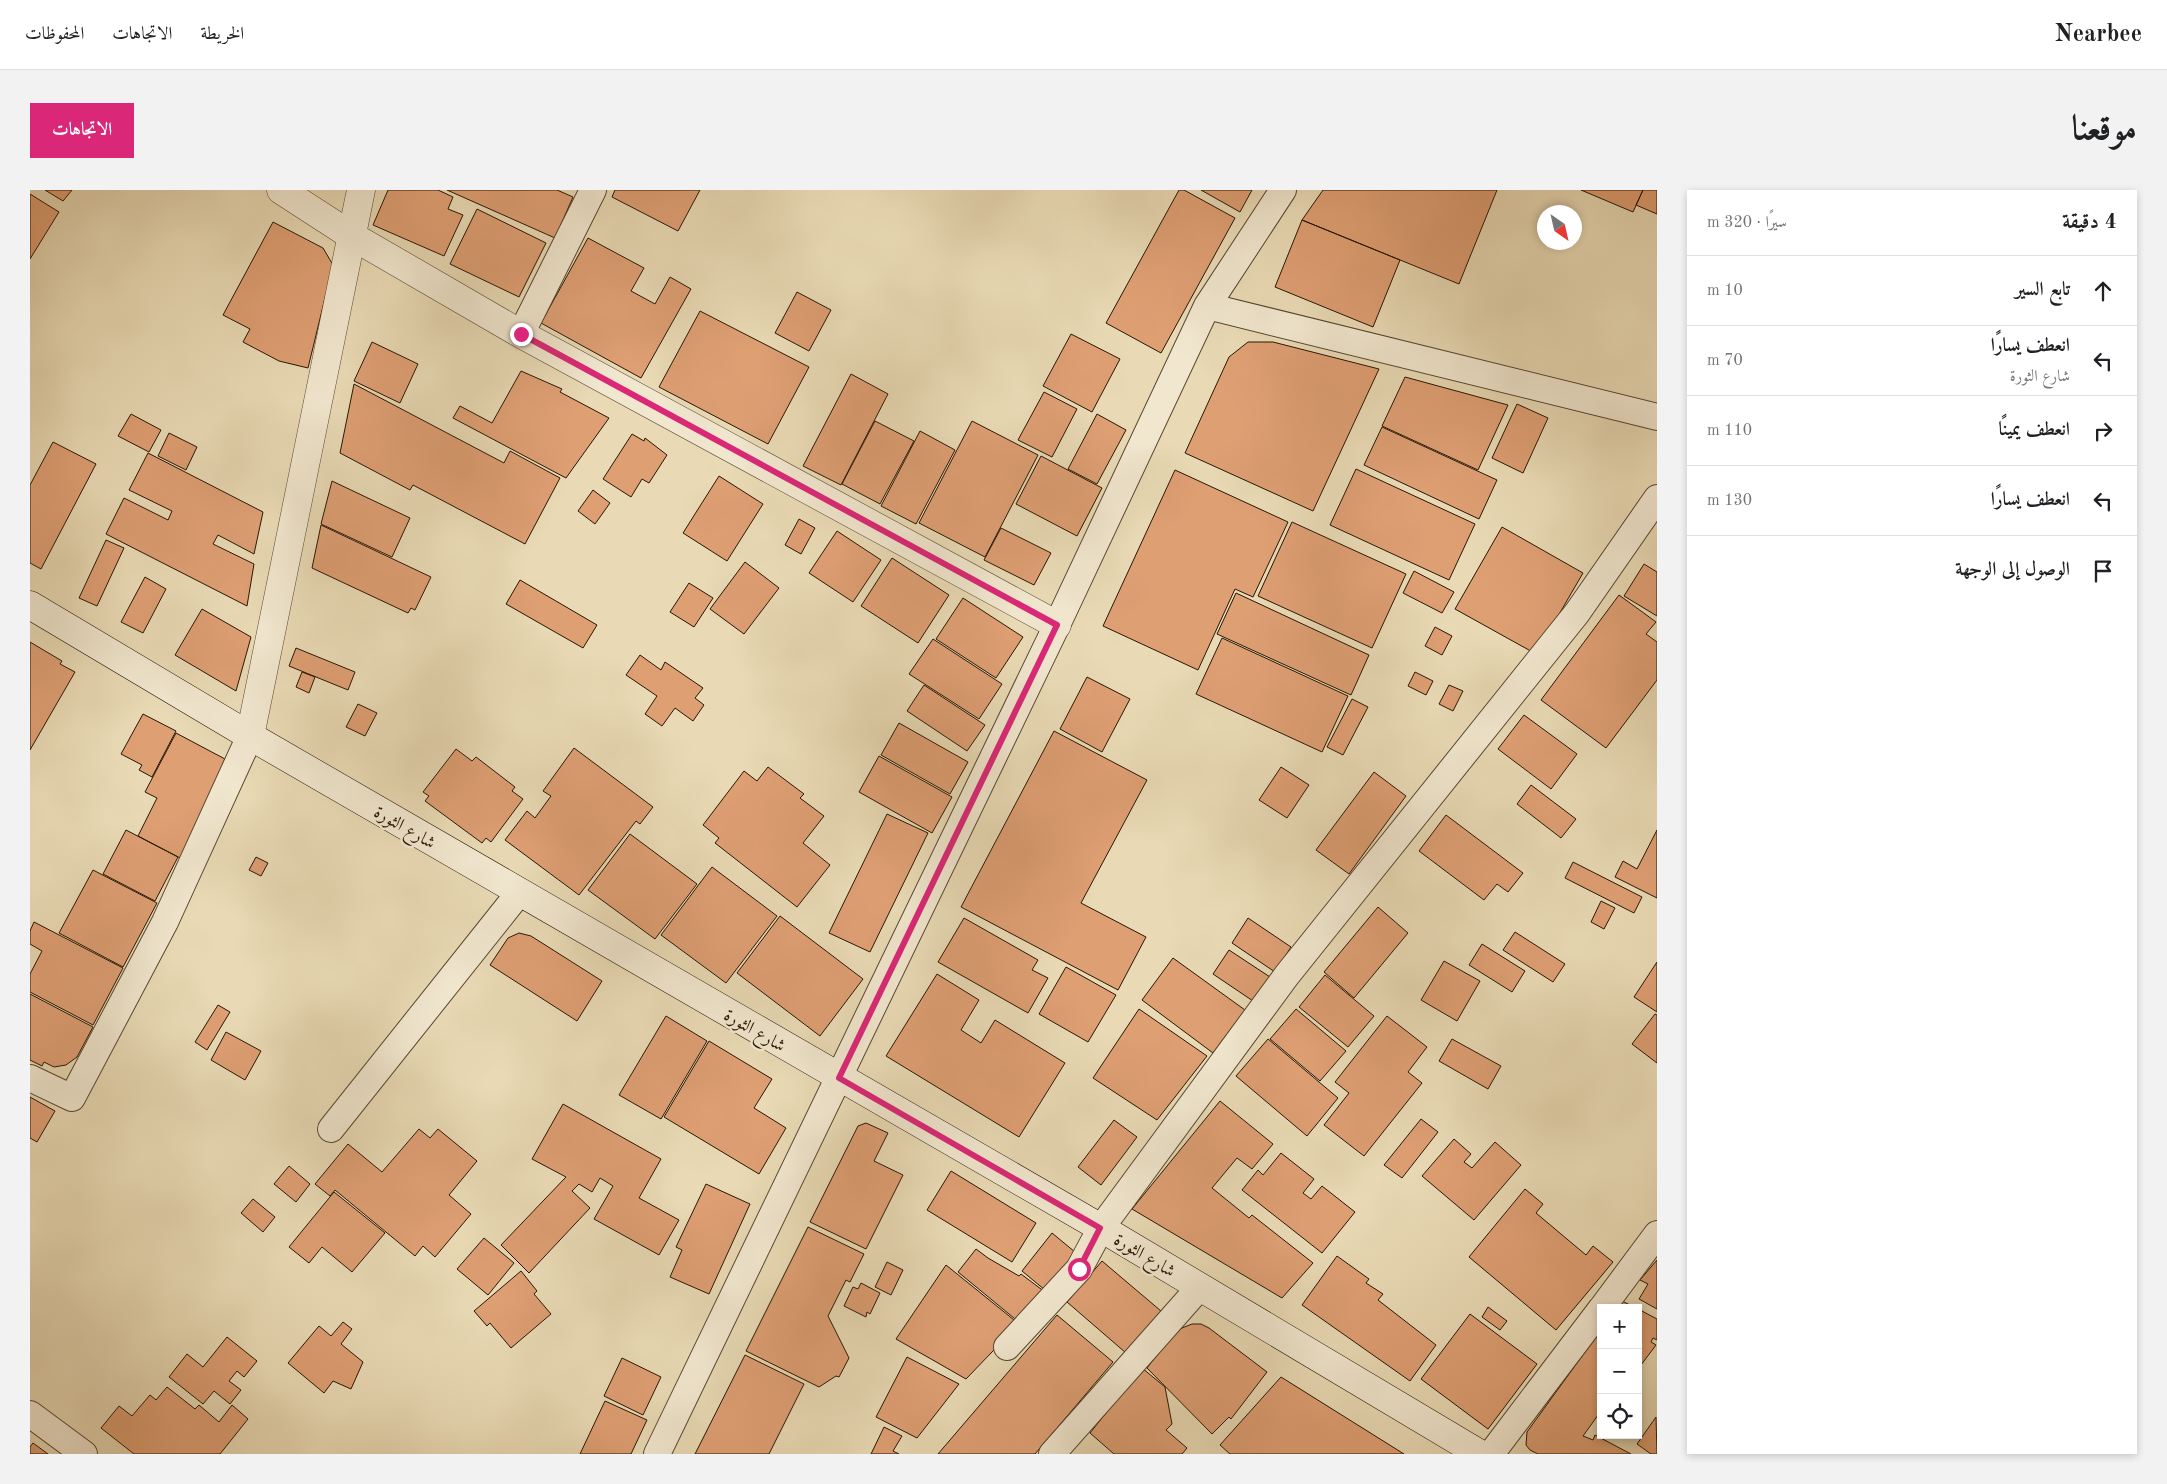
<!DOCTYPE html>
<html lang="ar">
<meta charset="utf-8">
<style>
body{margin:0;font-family:"Old Standard TT",Amiri,serif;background:#f2f2f2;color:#202124;direction:rtl}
.controls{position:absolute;right:15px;bottom:15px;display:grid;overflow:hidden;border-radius:0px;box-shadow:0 2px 8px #0003}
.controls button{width:45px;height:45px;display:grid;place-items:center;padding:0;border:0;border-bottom:1px solid #e0e0e0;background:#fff;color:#202124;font:25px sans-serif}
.compass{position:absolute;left:1507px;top:15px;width:45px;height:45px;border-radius:50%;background:#fff;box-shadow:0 2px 8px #0003;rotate:146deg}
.stop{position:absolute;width:15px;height:15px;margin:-11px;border:4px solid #db2777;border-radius:50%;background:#fff}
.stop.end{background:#db2777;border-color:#fff;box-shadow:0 1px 5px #0008}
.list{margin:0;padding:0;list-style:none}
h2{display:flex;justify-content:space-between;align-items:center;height:65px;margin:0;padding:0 20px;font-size:21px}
h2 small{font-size:16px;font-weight:400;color:#757577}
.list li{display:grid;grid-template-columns:32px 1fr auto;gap:15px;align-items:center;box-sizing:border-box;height:70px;padding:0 20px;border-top:1px solid #e0e0e0}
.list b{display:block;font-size:19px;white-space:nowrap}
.list p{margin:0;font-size:16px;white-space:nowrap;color:#757577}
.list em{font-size:16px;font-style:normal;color:#757577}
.icon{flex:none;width:28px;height:28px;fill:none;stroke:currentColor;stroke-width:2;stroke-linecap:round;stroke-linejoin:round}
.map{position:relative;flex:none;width:1627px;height:1264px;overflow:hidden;direction:ltr;border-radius:0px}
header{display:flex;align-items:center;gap:30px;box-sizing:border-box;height:70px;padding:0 25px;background:#fff;border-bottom:1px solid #e0e0e0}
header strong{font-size:24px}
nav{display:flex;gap:28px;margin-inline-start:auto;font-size:18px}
.intro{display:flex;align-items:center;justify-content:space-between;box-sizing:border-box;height:120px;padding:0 30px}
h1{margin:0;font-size:35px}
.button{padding:12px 22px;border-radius:0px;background:#db2777;color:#fff;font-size:18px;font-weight:700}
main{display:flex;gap:30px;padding:0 30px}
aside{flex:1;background:#fff;border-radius:0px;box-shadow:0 2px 8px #0003}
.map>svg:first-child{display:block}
.building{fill:#de9f73;stroke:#271604}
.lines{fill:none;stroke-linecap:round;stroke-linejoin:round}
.minor-casing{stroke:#584730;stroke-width:28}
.tertiary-casing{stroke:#584730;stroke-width:29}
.secondary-casing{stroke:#271604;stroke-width:29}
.minor{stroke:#f1e7cf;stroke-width:26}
.tertiary{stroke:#f1e7cf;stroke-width:28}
.secondary{stroke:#f1e7cf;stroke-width:28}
.route{stroke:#db2777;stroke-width:6}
.labels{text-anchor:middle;stroke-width:5;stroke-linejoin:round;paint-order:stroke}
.street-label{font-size:18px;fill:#271604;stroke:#f1e7cf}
</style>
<header>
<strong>Nearbee</strong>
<nav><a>الخريطة</a><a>الاتجاهات</a><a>المحفوظات</a></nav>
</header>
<div class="intro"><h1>موقعنا</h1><a class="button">الاتجاهات</a></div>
<main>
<aside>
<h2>4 دقيقة<small>سيرًا · 320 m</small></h2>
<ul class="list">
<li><svg class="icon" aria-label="ahead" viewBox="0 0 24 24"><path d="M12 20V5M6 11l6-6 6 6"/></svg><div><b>تابع السير</b></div><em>10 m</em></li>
<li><svg class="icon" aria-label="left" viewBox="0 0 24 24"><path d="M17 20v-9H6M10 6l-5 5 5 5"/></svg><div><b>انعطف يسارًا</b><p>شارع الثورة</p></div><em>70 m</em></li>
<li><svg class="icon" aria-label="right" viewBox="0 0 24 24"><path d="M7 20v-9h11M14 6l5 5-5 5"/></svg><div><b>انعطف يمينًا</b></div><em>110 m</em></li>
<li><svg class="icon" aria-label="left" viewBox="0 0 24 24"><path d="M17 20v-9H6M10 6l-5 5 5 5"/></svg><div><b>انعطف يسارًا</b></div><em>130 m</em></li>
<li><svg class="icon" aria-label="arrive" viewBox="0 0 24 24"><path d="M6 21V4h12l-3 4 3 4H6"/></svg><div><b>الوصول إلى الوجهة</b></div></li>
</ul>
</aside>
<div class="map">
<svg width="1627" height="1264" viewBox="0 0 1627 1264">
<rect width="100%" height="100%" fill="#e9dab5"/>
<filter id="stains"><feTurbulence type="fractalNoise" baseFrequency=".004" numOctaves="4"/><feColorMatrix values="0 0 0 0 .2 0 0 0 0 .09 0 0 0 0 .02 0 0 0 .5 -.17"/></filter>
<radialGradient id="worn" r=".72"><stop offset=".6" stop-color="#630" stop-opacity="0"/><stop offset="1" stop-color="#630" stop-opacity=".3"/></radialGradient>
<path class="building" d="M15 0H42L33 11Z
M358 0H408L423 7 418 19 433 25 414 66 343 35Z
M417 0H527L543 7 525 48Z
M585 0H670L648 41 582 7Z
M1149 0H1154L1205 28 1131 163 1076 133Z
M1171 0H1222L1210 22Z
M1293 0H1467L1429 94 1272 30Z
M1551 0H1613L1603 22Z
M1613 0H1627V24L1606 15Z
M0 4 29 22 0 69Z
M447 19 516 53 489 107 420 74Z
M1272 30 1370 70 1343 137 1245 97Z
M243 32 293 58 303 75 278 178 249 171 213 152 220 139 193 125Z
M558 48 614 78 601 101 625 114 640 87 661 99 611 188 511 133Z
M767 102 801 120 779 161 745 143Z
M670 121 779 177 738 254 629 197Z
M1041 144 1090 169 1062 222 1013 196Z
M342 152 388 174 370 213 324 191Z
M1218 152H1243L1349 179 1283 321 1155 263 1199 167Z
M491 181 532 199 530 202 579 228 536 288 423 228 430 216 462 233Z
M821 184 858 204 811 295 773 276Z
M1375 187 1478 215 1448 280 1352 236Z
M324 194 474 273 480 261 530 288 495 354 383 295 380 300 310 263Z
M1014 202 1047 219 1022 267 988 250Z
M1487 214 1518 228 1493 283 1462 268Z
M101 224 131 240 119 262 88 246Z
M1067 224 1096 240 1067 294 1038 279Z
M845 231 884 251 850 314 812 294Z
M942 231 1008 265 955 367 889 333Z
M1352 237 1467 290 1449 329 1334 275Z
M890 241 925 260 886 334 851 316Z
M139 243 167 257 156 280 128 266Z
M602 244 614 251 615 248 637 265 619 293 612 289 601 307 573 289Z
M23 252 66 274 11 379 0 373V295Z
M118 263 233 322 224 364 188 345 183 354 224 374 217 416 76 344 94 308 138 330 142 321 99 300Z
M1011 266 1072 298 1047 346 986 314Z
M1326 279 1445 334 1419 390 1300 335Z
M1145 280 1258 332 1223 407 1205 399 1168 480 1073 436Z
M689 286 733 314 697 371 653 343Z
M302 291 380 328 362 367 291 334Z
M563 300 580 313 565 334 548 321Z
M769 329 785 338 771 364 755 355Z
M1262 332 1376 384 1342 458 1228 406Z
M291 335 401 387 385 420 381 418 378 423 282 378Z
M1472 337 1553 383 1506 464 1425 419Z
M971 338 1021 363 1004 395 954 370Z
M807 341 851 370 823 412 779 383Z
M76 350 94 358 67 416 49 408Z
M862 368 919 405 888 453 831 416Z
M715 372 749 398 714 444 680 419Z
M1614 374 1627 382V426L1594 406Z
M1384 381 1424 402 1412 423 1373 403Z
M115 387 136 399 113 443 91 432Z
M490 390 567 435 553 458 476 414Z
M659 393 683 408 664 437 640 422Z
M1206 403 1339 465 1321 505 1187 444Z
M1589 405 1626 432 1616 444 1627 452V490L1576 558 1511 510Z
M933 408 993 447 966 488 906 449Z
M172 419 221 447 206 501 145 465Z
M1405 437 1422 446 1412 465 1395 456Z
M1192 448 1318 506 1292 562 1166 504Z
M903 449 972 494 949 529 879 484Z
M0 452 32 471 30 474 45 482 0 560Z
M266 458 325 482 318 500 259 476Z
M610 465 631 480 635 472 673 498 665 508 674 515 663 531 645 518 632 536 615 524 627 506 596 485Z
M272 482 285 487 279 503 266 497Z
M1385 482 1403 491 1396 505 1378 496Z
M1057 487 1100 509 1072 562 1030 539Z
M894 495 955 535 937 561 877 521Z
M1419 495 1433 501 1423 521 1409 514Z
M1322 509 1338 517 1313 565 1297 557Z
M328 514 347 523 335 546 316 537Z
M113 524 146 541 122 587 109 580 112 575 91 564Z
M1494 525 1547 564 1521 599 1468 559Z
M869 533 938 572 920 604 851 565Z
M1024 541 1117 590 1051 713 1116 747 1088 800 931 717Z
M146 543 195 569 152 669 108 646 127 608 115 602Z
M544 558 623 617 610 634 606 631 549 705 475 650 497 621 505 628 521 606 513 601Z
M426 559 442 571 446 567 485 597 482 601 493 609 461 652 456 648 452 653 395 611 399 606 393 602Z
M849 566 922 607 902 643 829 602Z
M738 577 774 604 770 608 794 626 773 653 800 675 767 717 685 653 689 648 673 635 714 581 727 591Z
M1251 577 1279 595 1257 628 1229 610Z
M1344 582 1376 606 1319 684 1286 660Z
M1501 595 1546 629 1531 648 1487 614Z
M857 624 898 643 840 762 799 743Z
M1416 625 1493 683 1478 702 1467 694 1454 710 1389 661Z
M96 640 148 667 125 711 73 684Z
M1627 640V708L1585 687 1593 671 1607 679Z
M600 644 667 694 625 749 558 700Z
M226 667 238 673 231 686 219 680Z
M1543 672 1612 707 1604 723 1535 688Z
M682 677 747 726 696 793 631 745Z
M63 680 127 713 93 777 29 743Z
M1571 711 1585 718 1574 739 1561 732Z
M1348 717 1378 743 1324 808 1294 782Z
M750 726 833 789 790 846 707 783Z
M934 728 1008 770 1002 780 1018 788 998 823 908 772Z
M1218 728 1261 757 1245 782 1202 753Z
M4 732 93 778 63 835 0 802V784L12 761 0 754V741Z
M1485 742 1535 774 1523 792 1473 760Z
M489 743 501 746 572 791 547 831 460 775 478 748Z
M1452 754 1495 781 1482 802 1439 775Z
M1199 760 1240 787 1223 811 1183 784Z
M1143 768 1215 820 1183 863 1112 810Z
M1414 771 1450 791 1427 831 1391 810Z
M1627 772V822L1604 807Z
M1036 777 1086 805 1058 852 1009 824Z
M907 784 949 810 931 840 951 853 965 830 1035 873 989 947 856 866Z
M1295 785 1344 826 1318 857 1269 817Z
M0 804 63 837 47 867 36 875 24 877 14 872 12 876 0 870Z
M188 815 200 822 177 860 165 852Z
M1109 819 1177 866 1127 930 1063 888Z
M1266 819 1316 861 1290 891 1240 849Z
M1625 824 1627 825V873L1602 854Z
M636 826 677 851 631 929 589 905Z
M1357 826 1397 857 1378 882 1392 893 1334 966 1294 935 1319 903 1305 892Z
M196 842 231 861 215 890 181 870Z
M1238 849 1308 908 1277 946 1206 886Z
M1422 849 1471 876 1458 899 1409 871Z
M679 851 742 889 724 918 756 938 729 984 634 927Z
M0 907 25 921 7 952 0 948Z
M1190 911 1243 954 1222 979 1207 968 1182 998 1219 1028 1222 1025 1283 1073 1252 1108 1102 1019Z
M533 914 631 969 609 1008 649 1030 629 1065 564 1029 583 996 570 988 562 1002 549 994 542 1001 560 1018 499 1083 471 1055 536 987 502 969Z
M1391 929 1408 942 1372 988 1354 975Z
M1084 930 1107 947 1071 995 1048 977Z
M836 933 858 943 844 971 873 985 836 1059 780 1032 828 936Z
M389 939 400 948 408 939 447 971 419 1005 441 1024 405 1067 393 1056 385 1066 305 1000 300 1006 285 994 318 954 352 982Z
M1424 949 1441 964 1434 972 1442 978 1465 952 1491 975 1444 1030 1392 986Z
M1251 963 1284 989 1273 1003 1281 1009 1292 996 1325 1022 1292 1063 1212 1000 1228 980 1233 985Z
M259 976 280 994 266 1012 244 994Z
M921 981 1006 1033 982 1072 897 1020Z
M676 994 720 1014 679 1104 640 1087 652 1060 646 1057Z
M1495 999 1513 1014 1506 1023 1556 1065 1563 1056 1583 1072 1526 1140 1439 1067Z
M304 1002 355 1043 322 1082 292 1057 279 1073 259 1057Z
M223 1009 245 1027 233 1042 211 1023Z
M778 1037 834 1064 820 1092 816 1090 798 1126 819 1168 809 1187 806 1186 789 1197 716 1161Z
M1022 1043 1051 1067 1021 1105 992 1081Z
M454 1048 484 1073 458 1105 427 1079Z
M946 1059 958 1068 989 1086 991 1084 1015 1102 990 1133 928 1082Z
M1307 1066 1339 1089 1336 1093 1353 1104 1348 1110 1406 1155 1380 1191 1272 1115Z
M1627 1070V1119L1609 1109 1618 1094 1610 1090Z
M1072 1071 1131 1121 1096 1163 1037 1112Z
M857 1072 873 1080 861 1105 845 1097Z
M916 1075 989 1134 936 1189 866 1149Z
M491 1081 507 1101 504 1104 521 1124 481 1158 460 1133 457 1136 444 1121Z
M831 1093 850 1103 840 1124 837 1122 836 1127 814 1116 823 1097 828 1099Z
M1592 1111 1606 1118H1587Z
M1458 1117 1477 1131 1470 1140 1452 1127Z
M1608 1119 1627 1129V1150L1623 1148 1621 1152 1626 1155 1608 1179Z
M1440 1124 1507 1174 1458 1239 1391 1189Z
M1027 1125 1083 1172 1005 1264H908Z
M313 1132 322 1139 311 1154 333 1172 321 1199 303 1191 294 1203 258 1173 289 1136 301 1146Z
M1162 1134H1171L1179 1138 1237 1182 1201 1229 1199 1227 1182 1244 1117 1178 1142 1146 1152 1138Z
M1571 1140V1221L1553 1246 1563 1250 1565 1245 1601 1264H1508L1500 1260 1496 1255 1497 1242Z
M197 1147 227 1171 214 1187 207 1181 199 1191 211 1200 200 1214 184 1201 173 1214 139 1187 157 1164 173 1177Z
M715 1165 774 1194 739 1264H665Z
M877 1167 929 1194 887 1248 846 1227Z
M592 1168 631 1187 613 1225 574 1206Z
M1112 1178 1135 1197 1142 1234 1136 1240 1157 1258 1152 1264H1084L1060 1243Z
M1251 1187 1374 1264H1200L1190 1255Z
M137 1197 165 1219 169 1215 189 1232 202 1215 218 1229 190 1264H104L71 1238 89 1216 102 1226 120 1205 126 1210Z
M575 1211 617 1230 601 1264H550Z
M1626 1227 1627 1264H1621L1607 1254Z
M854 1237 872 1246 863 1261 869 1264H841Z
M3 1253 18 1264H0V1257Z"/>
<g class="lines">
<g class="minor-casing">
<path id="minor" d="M1177 116 1627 227
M491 144 563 0
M0 888 42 908 135 732 220 546
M301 939 489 703
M1572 1118 1627 1044
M977 1157 1049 1079 1071 1038 1257 785 1547 423 1627 308
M0 1224 54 1264
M627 1264 1027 435 1177 116 1253 0
M1022 1264 1169 1098
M1461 1264 1571 1119"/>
</g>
<g class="tertiary-casing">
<path id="tertiary" d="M251 0 322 46 491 144 1027 435
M220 546 331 0"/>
</g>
<g class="secondary-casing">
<path id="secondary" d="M0 415 220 546 1071 1038 1450 1264"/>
</g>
<use href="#minor" class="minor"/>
<use href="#tertiary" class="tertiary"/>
<use href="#secondary" class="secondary"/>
</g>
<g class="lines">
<path class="route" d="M491 144 1027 435 809 888 1070 1038 1049 1079"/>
</g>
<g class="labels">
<g class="street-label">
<text transform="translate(375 637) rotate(30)" y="6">شارع الثورة</text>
<text transform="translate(725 840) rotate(30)" y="6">شارع الثورة</text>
<text transform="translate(1115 1065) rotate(31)" y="6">شارع الثورة</text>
</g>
</g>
<rect width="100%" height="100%" filter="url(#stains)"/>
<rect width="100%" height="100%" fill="url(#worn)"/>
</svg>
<div class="controls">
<button>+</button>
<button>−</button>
<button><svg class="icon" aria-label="locate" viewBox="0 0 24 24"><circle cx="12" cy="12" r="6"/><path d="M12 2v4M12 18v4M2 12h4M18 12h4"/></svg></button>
</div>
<svg class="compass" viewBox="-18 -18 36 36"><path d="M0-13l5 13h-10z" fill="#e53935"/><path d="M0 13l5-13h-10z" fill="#757577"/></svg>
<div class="stop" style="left:1049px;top:1079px"></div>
<div class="stop end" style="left:491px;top:144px"></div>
</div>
</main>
